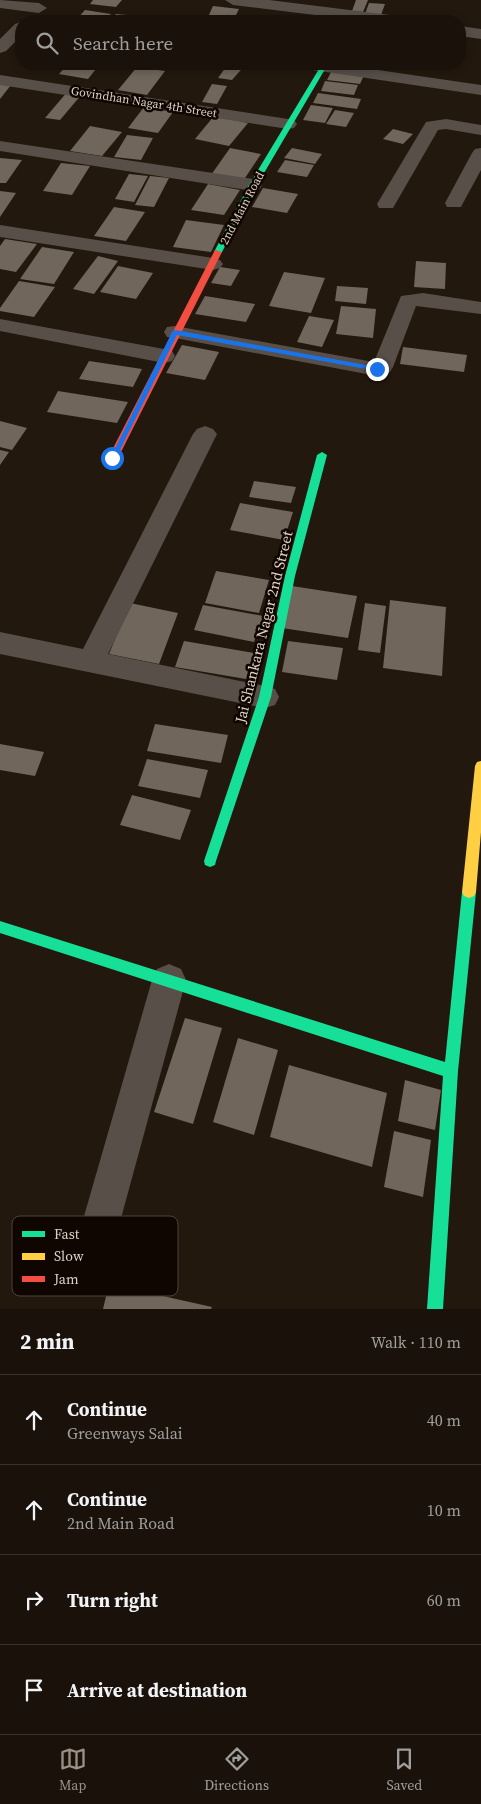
<!DOCTYPE html>
<meta charset="utf-8">
<style>
body{margin:0;font-family:"Source Serif 4",serif;background:#231b13;color:#f1f3f6}
.stop{position:absolute;width:15px;height:15px;margin:-11px;border:4px solid #1a73e8;border-radius:50%;background:#fff}
.stop.end{background:#1a73e8;border-color:#fff;box-shadow:0 1px 5px #0008}
.list{margin:0;padding:0;list-style:none}
h2{display:flex;justify-content:space-between;align-items:center;height:65px;margin:0;padding:0 20px;font-size:21px}
h2 small{font-size:16px;font-weight:400;color:#9f9e9c}
.list li{display:grid;grid-template-columns:32px 1fr auto;gap:15px;align-items:center;box-sizing:border-box;height:90px;padding:0 20px;border-top:1px solid #38322b}
.list b{display:block;font-size:19px;white-space:nowrap}
.list p{margin:0;font-size:16px;white-space:nowrap;color:#9f9e9c}
.list em{font-size:16px;font-style:normal;color:#9f9e9c}
.icon{flex:none;width:28px;height:28px;fill:none;stroke:currentColor;stroke-width:2;stroke-linecap:round;stroke-linejoin:round}
.map{position:relative;flex:none;width:481px;height:1309px;overflow:hidden}
.search{position:absolute;background:#1a120a;box-shadow:0 2px 8px #0003;left:15px;right:15px;top:15px;height:55px;display:flex;align-items:center;gap:12px;box-sizing:border-box;padding:0 18px;border-radius:20px;color:#9f9e9c;font-size:19px}
.sheet{height:425px;background:#1a120a}
nav{display:flex;justify-content:space-around;align-items:center;box-sizing:border-box;height:70px;border-top:1px solid #38322b;background:#1a120a;font-size:14px;color:#9f9e9c}
nav a{display:grid;justify-items:center;gap:2px}
nav .on{color:#9d9084}
.map>svg:first-child{display:block}
.building{fill:#70665c}
.lines{fill:none;stroke-linecap:round;stroke-linejoin:round}
.street{fill:#574f48;fill-rule:evenodd}
.fast{fill:#16e098;fill-rule:evenodd}
.slow{fill:#ffcf43;fill-rule:evenodd}
.jam{fill:#f24e42;fill-rule:evenodd}
.route{fill:#1a73e8}
.labels{text-anchor:middle;stroke-width:5;stroke-linejoin:round;paint-order:stroke}
.far-street-label{font-size:12px;fill:#dfd1c4;stroke:#0f0601}
.street-label{font-size:15px;fill:#dfd1c4;stroke:#0f0601}
.key{fill:#0f0601;stroke:#4d433c;stroke-width:1}
.key-label{font-size:14px;fill:#dfd1c4}
</style>
<div class="map">
<svg width="481" height="1309" viewBox="0 0 481 1309">
<rect width="100%" height="100%" fill="#23180d"/>
<path class="building" d="M93 0H122L116 7 90 4Z
M356 0H368L363 12 352 11Z
M369 3 385 4 381 15 365 14Z
M213 6 239 9 234 19 208 17Z
M85 10 111 14 105 21H75Z
M116 14 138 16 134 21H110Z
M144 16 170 20 140 21Z
M68 64H100L88 79 59 74Z
M228 64H246L232 80 218 78Z
M137 67 165 71 147 95 118 90Z
M333 68 365 73 360 84 327 80Z
M325 81 358 85 354 95 321 91Z
M0 84 11 85 0 99Z
M212 84 227 86 217 104 202 102Z
M68 91 82 94 60 120 45 118Z
M318 93 361 99 357 109 313 103Z
M311 105 333 108 325 123 303 120Z
M144 107 173 112 158 133 128 128Z
M335 110 354 113 346 127 326 124Z
M214 116 248 123 229 146 195 139Z
M90 126 122 132 102 156 70 151Z
M393 129 413 134 403 144 383 139Z
M127 135 153 138 141 160 114 157Z
M230 148 261 154 243 181 211 175Z
M292 148 322 154 315 164 284 158Z
M0 158 22 160 6 183H0Z
M285 160 314 165 307 177 277 172Z
M61 163 90 166 72 195 43 191Z
M129 174 148 176 134 202 115 199Z
M150 176 169 178 154 207 135 205Z
M208 184 240 190 224 215 191 210Z
M263 188 298 194 287 213 252 207Z
M0 191 16 193 0 217Z
M114 207 145 212 126 241 94 236Z
M186 220 224 225 211 252 173 247Z
M5 239 37 244 16 272 0 269V246Z
M42 247 74 252 54 284 20 279Z
M98 256 118 261 94 294 73 289Z
M416 261 446 263 445 289 414 287Z
M118 266 153 273 136 299 100 292Z
M220 267 240 270 231 286 211 283Z
M284 272 325 278 311 313 269 306Z
M19 281 55 287 34 317 0 311V308Z
M337 286 368 288 366 304 335 301Z
M205 296 255 304 246 322 195 314Z
M341 306 376 309 373 338 336 334Z
M309 316 334 320 322 347 297 342Z
M182 345 219 352 205 380 166 373Z
M403 347 467 355 464 372 400 364Z
M89 361 142 369 133 387 79 379Z
M58 391 128 402 117 423 47 412Z
M0 421 27 428 12 450 0 447Z
M0 450 9 452 0 465Z
M254 481 296 487 291 503 249 497Z
M240 503 293 512 284 540 230 530Z
M216 571 269 580 259 613 205 603Z
M292 586 357 596 348 638 282 628Z
M390 600 446 607 442 676 383 668Z
M130 603 178 613 159 664 109 654Z
M365 603 386 606 380 653 358 650Z
M203 605 263 616 254 642 194 630Z
M184 641 254 653 246 679 175 667Z
M288 641 343 648 337 680 282 672Z
M155 724 228 735 221 763 147 751Z
M0 744 44 752 35 776 0 770Z
M147 759 208 770 200 798 138 786Z
M132 795 191 810 180 840 120 825Z
M185 1018 222 1028 193 1124 154 1112Z
M238 1038 278 1050 254 1135 213 1122Z
M289 1065 387 1093 372 1167 270 1137Z
M405 1080 441 1090 435 1130 398 1121Z
M394 1131 431 1140 423 1197 384 1187Z
M109 1284 212 1307 211 1309H103Z"/>
<g class="lines">
<path class="street" d="M0 0 39 3 47 8 39 13 0 8Z
M225 0H269L398 16 406 21H364L233 5Z
M21 22V36L6 51 0 53V39L15 24Z
M460 26 481 29V39L460 36Z
M298 64H337L481 85V95L306 69Z
M0 75 288 119 294 120 297 124 294 128 288 129 0 85Z
M446 119 481 125V135L446 129 438 130 393 208H379L377 204 426 122Z
M0 141 253 179 260 181 262 185 260 189 253 191 0 151Z
M481 148V170L463 203 461 207H447L445 203 472 153 475 149Z
M0 225 213 258 220 260 223 264 220 268 213 270 0 237Z
M423 293 481 302V314L416 306 393 367 390 372 377 376 175 338 167 337 164 332 167 327 175 326 374 362 401 296Z
M0 319 164 349 172 351 175 356 172 361 164 363 0 331Z
M205 426 213 429 217 434 108 654 265 686 275 689 279 697 275 705 265 708 0 654V632L83 649 193 434 197 429Z
M169 964 181 969 186 980 114 1244 109 1258 95 1263 81 1258 76 1244 152 980 157 969Z"/>
<path class="fast" d="M322 64H328L257 185 222 252 215 254 214 252 249 185Z
M322 452 327 455 295 576 271 697 216 861 215 865 210 867 205 865 204 861 259 697 285 576 317 455Z
M469 886 474 888 476 892 458 1071 443 1309H427L443 1076 0 933V921L445 1062 462 892 464 888Z"/>
<path class="slow" d="M481 761V832L476 892 474 896 469 898 464 896 462 892 475 766 477 762Z"/>
<path class="jam" d="M215 250 222 252 118 458 116 460H110L108 458Z"/>
</g>
<path class="route" d="M175 330 377 367 380 369 377 371 177 335 116 458 110 459 172 332Z"/>
<g class="labels">
<g class="far-street-label">
<text transform="translate(144 102) rotate(9)" y="4">Govindhan Nagar 4th Street</text>
<text transform="translate(242 208) rotate(-62)" y="4">2nd Main Road</text>
</g>
<g class="street-label">
<text transform="translate(264 627) rotate(-76)" y="5">Jai Shankara Nagar 2nd Street</text>
</g>
</g>
<rect x="12" y="1216" width="166" height="80" rx="8" class="key"/>
<rect x="22" y="1231" width="23" height="6" fill="#16e098"/>
<rect x="22" y="1253" width="23" height="7" fill="#ffcf43"/>
<rect x="22" y="1276" width="23" height="6" fill="#f24e42"/>
<g class="key-label">
<text x="54" y="1239">Fast</text>
<text x="54" y="1261">Slow</text>
<text x="54" y="1284">Jam</text>
</g>
</svg>
<div class="stop" style="left:112px;top:458px"></div>
<div class="stop end" style="left:377px;top:369px"></div>
<div class="search"><svg class="icon" aria-label="search" viewBox="0 0 24 24"><circle cx="10" cy="10" r="6"/><path d="M15 15l6 6"/></svg>Search here</div>
</div>
<section class="sheet">
<h2>2 min<small>Walk · 110 m</small></h2>
<ul class="list">
<li><svg class="icon" aria-label="ahead" viewBox="0 0 24 24"><path d="M12 20V5M6 11l6-6 6 6"/></svg><div><b>Continue</b><p>Greenways Salai</p></div><em>40 m</em></li>
<li><svg class="icon" aria-label="ahead" viewBox="0 0 24 24"><path d="M12 20V5M6 11l6-6 6 6"/></svg><div><b>Continue</b><p>2nd Main Road</p></div><em>10 m</em></li>
<li><svg class="icon" aria-label="right" viewBox="0 0 24 24"><path d="M7 20v-9h11M14 6l5 5-5 5"/></svg><div><b>Turn right</b></div><em>60 m</em></li>
<li><svg class="icon" aria-label="arrive" viewBox="0 0 24 24"><path d="M6 21V4h12l-3 4 3 4H6"/></svg><div><b>Arrive at destination</b></div></li>
</ul>
</section>
<nav>
<a class="on"><svg class="icon" aria-label="map" viewBox="0 0 24 24"><path d="M3 6l6-2 6 2 6-2v14l-6 2-6-2-6 2zM9 4v14M15 6v14"/></svg>Map</a>
<a><svg class="icon" aria-label="directions" viewBox="0 0 24 24"><path d="M12 3l9 9-9 9-9-9zM9 14v-3h6M13 9l2 2-2 2"/></svg>Directions</a>
<a><svg class="icon" aria-label="saved" viewBox="0 0 24 24"><path d="M7 4h10v16l-5-4-5 4z"/></svg>Saved</a>
</nav>
